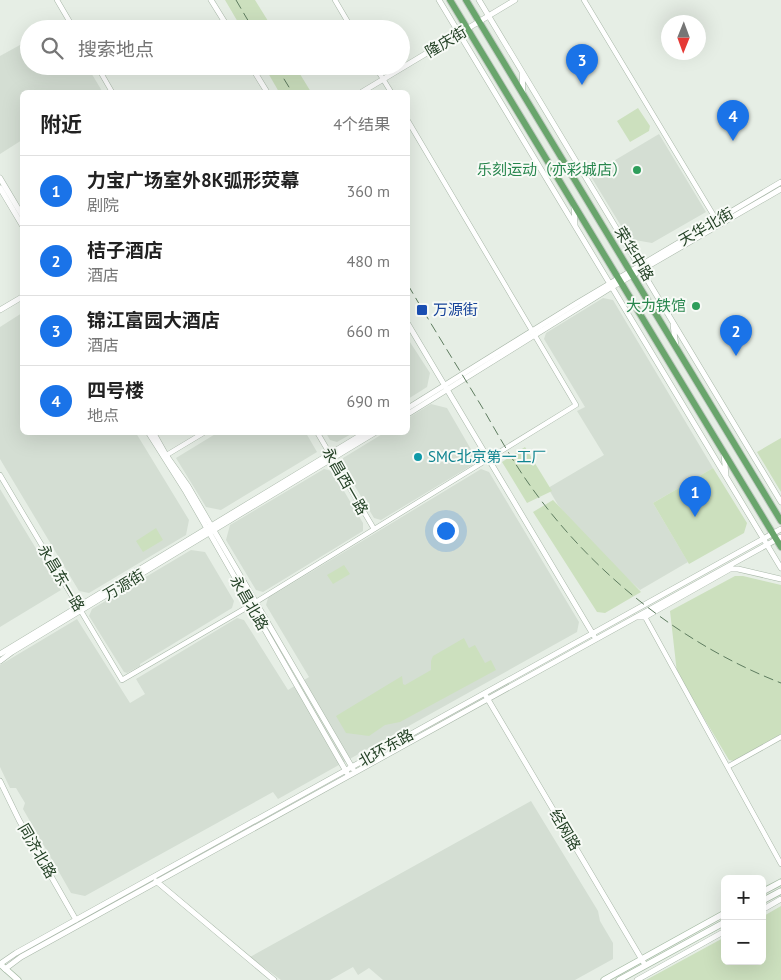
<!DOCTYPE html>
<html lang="zh">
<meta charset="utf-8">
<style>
body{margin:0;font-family:"PT Sans","Noto Sans SC",sans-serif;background:#f6f6f6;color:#222}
.controls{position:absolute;right:15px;bottom:15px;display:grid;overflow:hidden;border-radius:8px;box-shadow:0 5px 20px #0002}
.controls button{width:45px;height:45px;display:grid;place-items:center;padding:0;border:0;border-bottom:1px solid #e0e0e0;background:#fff;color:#222;font:25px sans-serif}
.compass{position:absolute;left:661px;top:15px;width:45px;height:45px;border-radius:50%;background:#fff;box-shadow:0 5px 20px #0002;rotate:181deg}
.you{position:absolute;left:445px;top:530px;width:18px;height:18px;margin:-12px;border:4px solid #fff;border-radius:50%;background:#1a73e8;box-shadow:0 0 0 8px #1a73e833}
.badge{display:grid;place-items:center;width:32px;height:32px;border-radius:50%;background:#1a73e8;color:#fff;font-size:16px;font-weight:700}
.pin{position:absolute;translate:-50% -41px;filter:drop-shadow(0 1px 2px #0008)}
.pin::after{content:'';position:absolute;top:26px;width:18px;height:15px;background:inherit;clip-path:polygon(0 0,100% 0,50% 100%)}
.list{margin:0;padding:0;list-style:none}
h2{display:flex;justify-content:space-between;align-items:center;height:65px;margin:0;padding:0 20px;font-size:21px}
h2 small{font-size:16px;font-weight:400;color:#767676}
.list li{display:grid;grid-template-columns:32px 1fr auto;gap:15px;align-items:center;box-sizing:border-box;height:70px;padding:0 20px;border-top:1px solid #e0e0e0}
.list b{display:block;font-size:19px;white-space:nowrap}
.list p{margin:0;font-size:16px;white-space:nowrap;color:#767676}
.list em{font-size:16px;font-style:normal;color:#767676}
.icon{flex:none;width:28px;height:28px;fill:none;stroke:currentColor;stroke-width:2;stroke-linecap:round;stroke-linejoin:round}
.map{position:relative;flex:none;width:781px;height:980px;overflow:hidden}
.search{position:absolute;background:#fff;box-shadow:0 5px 20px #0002;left:20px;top:20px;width:390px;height:55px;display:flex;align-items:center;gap:12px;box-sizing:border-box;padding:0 18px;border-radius:28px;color:#767676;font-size:19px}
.panel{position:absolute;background:#fff;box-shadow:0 5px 20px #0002;left:20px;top:90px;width:390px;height:345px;border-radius:8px}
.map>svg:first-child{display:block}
.built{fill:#d4ded3}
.green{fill:#cce0be}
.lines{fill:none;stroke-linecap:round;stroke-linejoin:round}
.minor-casing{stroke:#a8b7a8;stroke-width:5.5}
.tertiary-casing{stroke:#a8b7a8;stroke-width:6}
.secondary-casing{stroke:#a4baa3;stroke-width:7}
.primary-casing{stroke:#c1cac2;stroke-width:8}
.minor{stroke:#fff;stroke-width:4.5}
.tertiary{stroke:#fff;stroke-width:5}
.secondary{stroke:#fff;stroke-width:5.5}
.primary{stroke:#69a56c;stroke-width:6}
.rail{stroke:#5e7c5f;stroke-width:1;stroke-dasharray:10 5;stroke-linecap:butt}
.leisure-dot{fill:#2e9e5b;stroke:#f7faf6;stroke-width:2}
.transit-dot{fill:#1a4fb4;stroke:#f7faf6;stroke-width:2}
.culture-dot{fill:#0f9aa8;stroke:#f7faf6;stroke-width:2}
.labels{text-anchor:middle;stroke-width:4;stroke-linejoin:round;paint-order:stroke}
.street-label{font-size:15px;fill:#234125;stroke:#f7faf6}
.leisure-label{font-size:15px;fill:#27864d;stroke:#f7faf6;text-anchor:end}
.transit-label{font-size:15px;fill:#164399;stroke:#f7faf6;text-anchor:start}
.culture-label{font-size:15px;fill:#0d838f;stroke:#f7faf6;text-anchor:start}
</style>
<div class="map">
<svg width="781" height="980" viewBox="0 0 781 980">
<rect width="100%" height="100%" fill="#e6eee5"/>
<path class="built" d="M29 40V66H87L102 91 100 92H22V140L0 154V56Z
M659 134 706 212 652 243 629 239 590 175Z
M603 298 613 300 713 468 653 503 688 562 640 590 600 553 573 523 558 505 548 488 604 455 577 411 585 407 544 339 546 333Z
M22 313V432L136 433 189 520 186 535 89 593 79 591 0 459V327Z
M408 339 430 373 427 387 408 399Z
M431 404 447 408 476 458 474 464 381 520 374 518 342 465 343 458 384 433 408 432V418Z
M217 433H306L317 452 221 510 206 507 176 458Z
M326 433H353L337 442 330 440Z
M324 469 332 471 363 523V531L263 592 256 590 226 540 230 525Z
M481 469 489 472 579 622 577 632 278 799 273 792 85 896 71 893 23 809 25 803 16 788H10L0 767V665L77 619 130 703 145 694 136 679 237 618 244 620 288 690 309 677 266 605 268 598Z
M0 489 61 590 0 627Z
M191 550 205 552 234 601 232 608 140 664V666L127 673 124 672 89 616 92 609Z
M531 801 598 911 600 921 613 943V959L575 980H383L369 968 358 975 353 967 330 980H281L250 957Z"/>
<path class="green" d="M225 0H255L273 29H242Z
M264 66H295L311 92H279Z
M638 108 650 126 649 131 630 142 617 121Z
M781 438V492L757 452Z
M525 447 552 491 527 503 502 462Z
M713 468 747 523 744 533 689 564 653 503Z
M553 500 641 592 605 613 597 612 533 512Z
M156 528 163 540 143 552 136 541Z
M344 565 350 574 333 584 327 575Z
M735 576H743L781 585V734L734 761 729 760 677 673 670 611Z
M464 638 469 648 475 645 485 663 491 660 496 670 400 722 385 725 369 736 346 733 336 716 402 676 403 684 405 685 431 670V661L433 656Z
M781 906V980H646L725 937V961H762V917Z"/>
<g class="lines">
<g class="minor-casing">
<path id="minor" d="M57 0 74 29
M335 0 352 29
M584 0 717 221
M97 66 112 92
M375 66 391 92
M317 432 374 529
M165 456 205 432
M0 475 122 680 251 605 576 405 408 121
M645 617 781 864
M729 766 781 737"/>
</g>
<g class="tertiary-casing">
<path id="tertiary" d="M211 0 229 29
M439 0 781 568
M479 0 781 502
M251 66 267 92
M522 72 523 94
M362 92 515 0
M0 178 22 215
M0 188 22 225
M574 206 575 225
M0 310 22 297
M408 324 594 636
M673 325 676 346
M408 408 577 303 781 182
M408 414 612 287 781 189
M148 432 186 492 347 773
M153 432 166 455 188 486 353 769
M724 455 726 475
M636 617H645L730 569H738L781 579
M0 654 366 432
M0 661 12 652 376 432
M486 696 645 965
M0 781 19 820 76 920
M156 881 274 980
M762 910 781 899
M0 964 16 953 781 529
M5 969 21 957 781 537
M637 980 725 931"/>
</g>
<g class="secondary-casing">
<path id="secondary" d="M762 892 781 882
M762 901 781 891
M0 964 18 980
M604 980 725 913
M619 980 725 922"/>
</g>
<g class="primary-casing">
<path id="primary" d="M450 0 781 547
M466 0 781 521"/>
</g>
<use href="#minor" class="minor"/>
<use href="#tertiary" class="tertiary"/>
<use href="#secondary" class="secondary"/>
<use href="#primary" class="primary"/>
<path class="rail" d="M236 0 253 29
M276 66 292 92
M408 285C432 326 457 366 482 407 497 433 512 460 529 484 591 572 681 644 781 683"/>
</g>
<g class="leisure-dot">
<circle cx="637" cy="170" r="5"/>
<circle cx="696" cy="306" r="5"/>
</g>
<rect class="transit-dot" x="416" y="304" width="12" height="12" rx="2.5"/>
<circle class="culture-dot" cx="418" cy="457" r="5"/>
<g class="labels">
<g class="street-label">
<text transform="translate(446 42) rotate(-31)" y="5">隆庆街</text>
<text transform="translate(706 227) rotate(-30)" y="5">天华北街</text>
<text transform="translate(634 254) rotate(59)" y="5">荣华中路</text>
<text transform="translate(345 481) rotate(60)" y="5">永昌西一路</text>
<text transform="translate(61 578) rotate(59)" y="5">永昌东一路</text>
<text transform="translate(124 585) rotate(-31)" y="5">万源街</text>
<text transform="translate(249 603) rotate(60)" y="5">永昌北路</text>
<text transform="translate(386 748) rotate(-29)" y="5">北环东路</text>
<text transform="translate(565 830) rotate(59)" y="5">经网路</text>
<text transform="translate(37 851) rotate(60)" y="5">同济北路</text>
</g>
<g class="leisure-label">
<text x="627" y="175">乐刻运动（亦彩城店）</text>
<text x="686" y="311">大力铁馆</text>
</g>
<g class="transit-label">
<text x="433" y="315">万源街</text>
</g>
<g class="culture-label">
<text x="428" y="462">SMC北京第一工厂</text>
</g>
</g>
</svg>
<div class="controls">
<button>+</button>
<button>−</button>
</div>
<svg class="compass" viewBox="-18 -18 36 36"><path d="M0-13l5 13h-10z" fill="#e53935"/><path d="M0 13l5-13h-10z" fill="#767676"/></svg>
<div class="you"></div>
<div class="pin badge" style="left:695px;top:517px">1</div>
<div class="pin badge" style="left:736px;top:356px">2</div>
<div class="pin badge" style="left:582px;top:85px">3</div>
<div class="pin badge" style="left:733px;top:141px">4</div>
<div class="search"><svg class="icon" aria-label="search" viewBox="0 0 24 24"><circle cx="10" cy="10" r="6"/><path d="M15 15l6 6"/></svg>搜索地点</div>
<section class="panel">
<h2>附近<small>4个结果</small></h2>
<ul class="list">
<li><span class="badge">1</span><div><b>力宝广场室外8K弧形荧幕</b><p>剧院</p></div><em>360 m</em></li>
<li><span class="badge">2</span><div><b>桔子酒店</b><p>酒店</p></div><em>480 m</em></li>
<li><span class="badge">3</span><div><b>锦江富园大酒店</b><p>酒店</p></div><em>660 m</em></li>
<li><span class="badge">4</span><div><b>四号楼</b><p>地点</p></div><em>690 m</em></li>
</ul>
</section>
</div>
